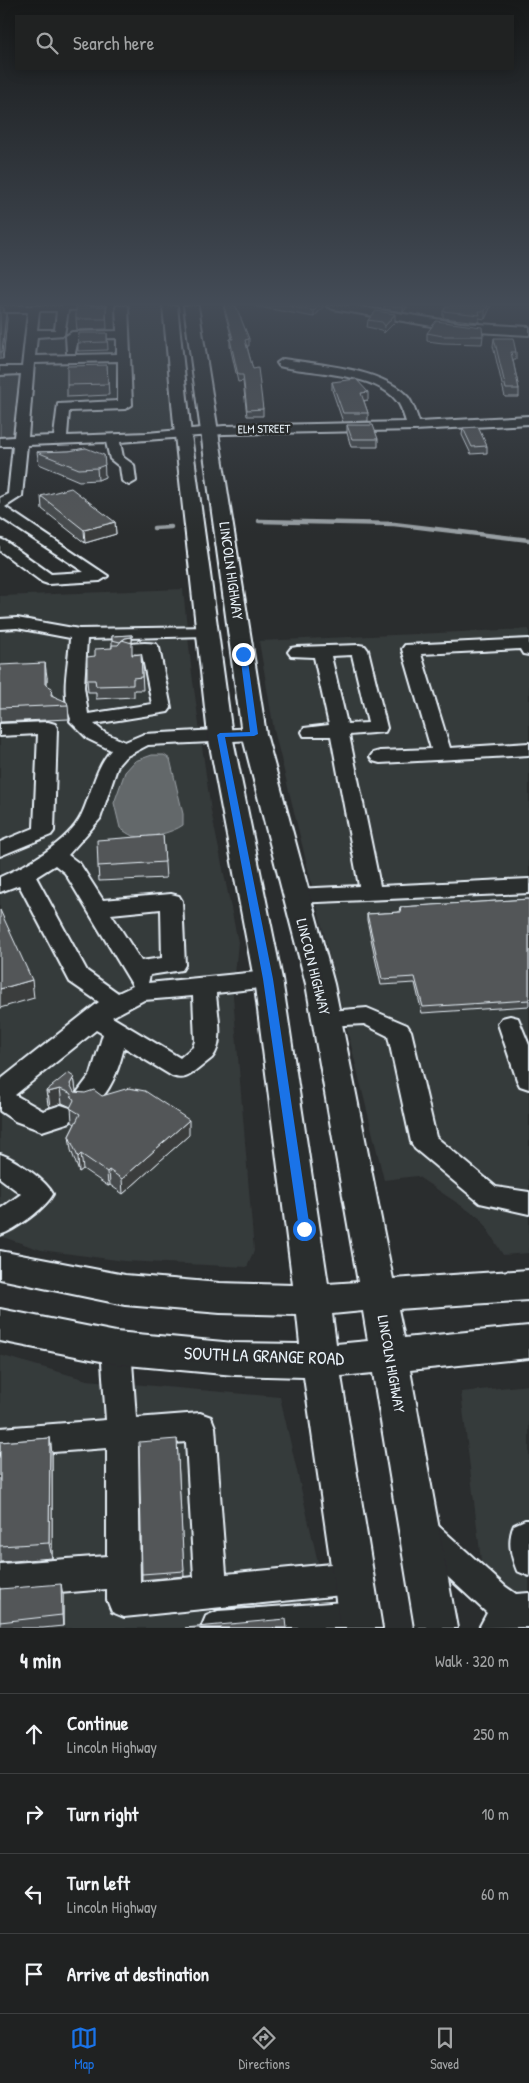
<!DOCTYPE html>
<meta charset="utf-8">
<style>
body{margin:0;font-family:"Patrick Hand",sans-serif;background:#2d2f2f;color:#f1f3f6}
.stop{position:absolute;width:15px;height:15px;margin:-11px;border:4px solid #1a73e8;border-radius:50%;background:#fff}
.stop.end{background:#1a73e8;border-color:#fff;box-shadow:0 1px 5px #0008}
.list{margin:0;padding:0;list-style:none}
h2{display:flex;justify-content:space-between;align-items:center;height:65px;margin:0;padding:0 20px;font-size:21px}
h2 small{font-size:16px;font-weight:400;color:#a2a4a5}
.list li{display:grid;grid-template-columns:32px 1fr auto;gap:15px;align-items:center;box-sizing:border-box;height:80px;padding:0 20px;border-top:1px solid #3d3f40}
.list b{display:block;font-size:19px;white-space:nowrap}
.list p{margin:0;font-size:16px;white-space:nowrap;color:#a2a4a5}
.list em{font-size:16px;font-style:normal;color:#a2a4a5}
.icon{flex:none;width:28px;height:28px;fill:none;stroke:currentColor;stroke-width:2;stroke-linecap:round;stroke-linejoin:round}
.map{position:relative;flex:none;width:529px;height:1628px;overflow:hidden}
.search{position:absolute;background:#202222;box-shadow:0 2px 12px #0003;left:15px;right:15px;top:15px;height:55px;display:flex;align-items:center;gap:12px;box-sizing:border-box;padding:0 18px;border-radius:0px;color:#a2a4a5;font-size:19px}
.sheet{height:385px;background:#202222}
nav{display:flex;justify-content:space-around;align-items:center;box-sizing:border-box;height:70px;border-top:1px solid #3d3f40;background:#202222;font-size:14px;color:#a2a4a5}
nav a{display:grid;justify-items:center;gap:2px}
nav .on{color:#1a73e8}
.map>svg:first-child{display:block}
.built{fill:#363a3b}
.green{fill:#424648;stroke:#959ca0}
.water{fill:#63686b;stroke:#989fa3}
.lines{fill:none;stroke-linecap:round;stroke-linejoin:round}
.stream{stroke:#989fa3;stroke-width:4.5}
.minor-casing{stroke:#e8f1f8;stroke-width:4}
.major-casing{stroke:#e8f1f8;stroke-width:4}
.minor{fill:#2a2d2e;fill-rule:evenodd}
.major{fill:#2a2d2e;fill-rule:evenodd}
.wall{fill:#474b4d;stroke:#e8f1f8}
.shaded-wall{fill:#3a3d3e;stroke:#e8f1f8}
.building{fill:#535759;stroke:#e8f1f8}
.route{fill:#1a73e8}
.labels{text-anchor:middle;stroke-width:5;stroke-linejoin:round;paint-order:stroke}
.far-street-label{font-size:12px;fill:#e8f1f8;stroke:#2a2d2e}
.street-label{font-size:15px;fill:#e8f1f8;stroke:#2a2d2e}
.near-street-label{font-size:18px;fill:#e8f1f8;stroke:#2a2d2e}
</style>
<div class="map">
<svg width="529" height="1628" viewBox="0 0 529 1628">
<rect width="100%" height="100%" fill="#2a2d2e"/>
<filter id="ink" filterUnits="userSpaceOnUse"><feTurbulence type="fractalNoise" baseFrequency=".02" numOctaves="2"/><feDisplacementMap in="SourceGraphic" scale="10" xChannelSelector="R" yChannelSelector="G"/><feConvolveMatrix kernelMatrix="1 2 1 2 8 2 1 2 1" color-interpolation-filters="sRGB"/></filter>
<g filter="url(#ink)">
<path class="built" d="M166 306 180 433 25 439 37 309Z
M183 589 192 674 211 811 238 942 233 996 254 1251 247 1267 124 1261 41 1250 0 1236V596Z
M529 629V1253L503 1255 481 1219 417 1176 384 1180 274 730 259 641Z
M0 1355 87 1380 280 1397 333 1628H0Z
M529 1385V1628H489L461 1392Z"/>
<path class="green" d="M24 372 17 440 0 441V373Z"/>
<path class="water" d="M152 755H164L170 759 183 814V825C172 833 147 839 133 836 129 835 123 830 120 828L114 803 125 772 135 761Z"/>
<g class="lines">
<path class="stream" d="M259 521 394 524 529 540
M154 528 171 527"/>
<g class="minor-casing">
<path id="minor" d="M0 306H106L100 309 68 310 64 335 37 337 35 356 117 354V338L78 339 75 353H67L66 336 72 332 117 331 116 306H128L132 405 125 409 69 411 67 436 147 433 224 426 406 422C404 416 402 409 399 404 379 372 311 374 279 366L277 363 283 359C319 365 382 368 408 397 413 404 416 413 419 422L529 416V424L414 430 224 434 120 442 123 457 134 465 136 481 129 485 122 481 120 467 110 459 106 442 27 445 22 496 5 507 108 576 100 581 48 584 42 582 0 551V539L5 541 51 574 84 572 0 517V498L8 494 13 446H0V438L14 437 21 374 0 375V367H22L28 312H0ZM39 311H57L55 330H37ZM118 361V401L58 404 54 436 28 437 34 363Z
M327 306H354L461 323 529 327V335L461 331 333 309Z
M17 618 79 629 213 627 215 631 213 635 207 636 87 639 84 687 88 714 152 704 142 654 126 653 123 649 126 645C136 643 146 642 156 644L159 648 171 708 168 712 162 713 94 724 105 733 125 742 144 734 254 728 261 730 263 734 261 738 254 740 148 745 125 757 118 765 100 819 68 855 80 864 103 900 171 894 179 896 182 901 185 965 182 970 150 975 148 983 268 971 276 973 279 979 276 985 268 987 216 993C217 1012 225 1043 212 1058 207 1062 202 1066 197 1070 188 1077 183 1080 172 1076L124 1047C119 1069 105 1114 76 1105L73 1098 91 1074 103 1034 96 1030 15 1095 43 1111 61 1105 70 1108 74 1115 70 1122 42 1131 15 1121 0 1111V1080L99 1002 70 982 19 885 0 892V877C26 866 68 842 81 816 92 793 94 770 111 750L88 739 70 721 71 719C60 693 69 664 70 638L17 628 0 629V619ZM55 865 65 873 133 986 118 993 87 971 36 877ZM161 909 162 958 141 961 111 914ZM193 996 195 1041 193 1047 180 1058 112 1017 144 1000Z
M529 639V655L523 654 520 649 421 654 450 748 529 743V755L380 763 373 761 370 757 373 753 380 751 431 749 402 649 405 645Z
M359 645 365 646 368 650 387 728 385 732 349 735 380 886 529 879V893L295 903 287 901 284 896 287 891 295 889 359 886 331 736H304L302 732 304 728 329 725 314 657 291 656 288 652 291 648 297 647ZM352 655 368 723 347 724 331 656Z
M48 722 55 724 57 728 54 831 51 835 0 856V842L34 828 38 734 0 736V724Z
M367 1008 407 1025 411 1031 436 1137 496 1187 529 1192V1214L480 1203 415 1149 411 1142 388 1036 364 1024 325 1026 317 1024 313 1018 317 1012Z
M510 1016 518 1018 529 1045V1089L520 1086 517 1080 498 1024 502 1018Z
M0 1154C15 1159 46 1180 53 1194 46 1208 15 1230 0 1235V1209L21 1194 0 1178Z
M116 1335 126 1339 131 1348 136 1418 200 1413 211 1417 215 1427 226 1574 352 1562 364 1566 369 1578 364 1590 352 1594 124 1617 112 1612 107 1600V1589L0 1598V1564L107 1556V1448L0 1456V1428L106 1420 101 1348 106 1339ZM186 1442 194 1577 140 1582 138 1446Z
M423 1517 434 1522 506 1587 516 1594 529 1593V1627L479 1628 487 1613 412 1544 407 1533 412 1522Z
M525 1520H529V1576L517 1571C511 1556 507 1541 514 1525Z
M359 1601 371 1606 376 1618 372 1628H201L206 1616 218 1611Z"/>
</g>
<g class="major-casing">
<path id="major" d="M163 306H177L191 435 232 735 282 979 328 1284 358 1282 306 984 242 734 184 306H198L266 734 334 984 393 1279 529 1270V1300L398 1309 404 1338 529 1326V1358L410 1370 457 1628H415L373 1373 341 1376 382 1628H340L304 1377 234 1375 116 1364 0 1341V1309L116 1332 234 1343 300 1344 297 1315 220 1313 125 1305 0 1279V1251L125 1275 220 1283 293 1285 254 979 208 735 175 435ZM363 1311 368 1341 336 1344 332 1314Z"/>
</g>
<use href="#minor" class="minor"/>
<use href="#major" class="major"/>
</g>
<path class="wall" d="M106 306 107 329 77 330 76 319Z
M223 306H236L249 339V346H247L263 409V416H247L243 381 238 382 230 346V339H232Z
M254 306H324L314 317Z
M384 306H408L403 312 384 309Z
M447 306H491L485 319 479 318V322L443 318V311Z
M0 307 4 308 5 313H6L7 319 3 359H0Z
M368 320 395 322 384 333 381 330 367 327Z
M107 333 108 350 78 351V343Z
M427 333 483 336 482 344 443 343 427 341Z
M494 338 516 352V360H513L519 389V397H505L493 346Z
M107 365 109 395 67 397V385Z
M332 382 368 400 364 401 368 413V421L343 422 332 390Z
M347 425 378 439V447H351L347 433Z
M463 428 487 446V453L471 454 462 435Z
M86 448 105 477 98 480 79 481 39 464 37 452 69 451Z
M41 496 115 522 116 534 85 543 42 509Z
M132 635V642H130L132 655 141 654 143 690H134V697L96 699V692H88L87 680 95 656 112 648V636Z
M0 665 47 677V685L53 696 68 705 69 719 0 722Z
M163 835 166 878 99 881 98 866Z
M529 899V1006L422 1013 415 983 381 985 367 920V914L399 912 400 907Z
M74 1077 76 1091 75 1092 102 1096 189 1135 123 1194 110 1185 108 1186 83 1169 79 1172 71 1150 69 1136 75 1124 72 1122 71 1107 62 1103 50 1107 48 1105 46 1091Z
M50 1438 52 1454V1558L0 1562V1442Z
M177 1439 184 1576 142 1580V1574Z
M0 1589 63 1595V1626L43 1628H0Z"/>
<path class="shaded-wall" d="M319 306H324L314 317V311Z
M403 306H408L403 312Z
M488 306H491L485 319V311Z
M6 313 7 319 3 359 2 352Z
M395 314V322L384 333 385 326Z
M368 392V400L361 401V393Z
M104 455 105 477 98 480 97 468Z
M115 522 116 534 85 543 84 530Z
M132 637V642L126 643H121L125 638Z
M45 663 47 677 46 698 45 684Z
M32 980 34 998 0 1008V989Z
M74 1077 76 1091 72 1097 70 1084Z
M60 1089 62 1103 50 1107 48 1092Z
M189 1120V1135L123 1194 122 1179Z
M81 1154 83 1169 79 1172 78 1157Z
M109 1170 110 1185 108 1186 107 1172Z
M50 1438 52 1454V1558L49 1543Z
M61 1584 63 1595V1626L62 1615Z"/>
<path class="building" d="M76 306H106V319H76Z
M224 306H236L249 339 245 340 253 369 258 368 263 409 247 410 243 375H238L230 339H233Z
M289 306H319L314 311Z
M447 306H488L485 311H479L480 315 443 311Z
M0 307 4 308 3 313H6L2 352H0Z
M376 311 395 314 385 326 382 322 368 320Z
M436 321 482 327 483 336H443L427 333Z
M79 333H107V342L78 343Z
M494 338H513L516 352H511L519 389H506Z
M107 365 108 384 67 385V366Z
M356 379 368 392 361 393 368 413H343L332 382Z
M347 425H373L378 439H352Z
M478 427 487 446 472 447 463 428Z
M86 448 104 455 105 465 97 468 79 469 37 452 69 451Z
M71 488 115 522 84 530 41 496Z
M132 635V637L125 638 120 642 112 640V636Z
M122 640 132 643V655L141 654 142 677 133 678V685L96 686 95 680H87V657L95 656V649L112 648V645H118Z
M45 663V684L52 688 51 695 67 702 68 705 0 708V665Z
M163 835 165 862 98 866 97 840Z
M529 899V1000L423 1007 415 977 382 979 367 914 401 912 400 907Z
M0 910 32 980 0 989Z
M68 1073 74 1077 70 1084 74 1092 85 1093 94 1090 102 1096 129 1088 145 1091 189 1120 122 1179 109 1170 107 1172 81 1154 78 1157 69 1136 80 1114 70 1108 74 1100 70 1093 60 1089 48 1092 46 1091Z
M50 1438 49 1543 0 1546V1442Z
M177 1439 184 1571 142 1574 139 1442Z
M61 1584 62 1615 0 1622V1589Z
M286 1619 287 1628H185Z"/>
</g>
<linearGradient id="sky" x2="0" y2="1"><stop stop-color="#171919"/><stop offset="0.57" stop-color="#444c57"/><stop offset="1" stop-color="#444c57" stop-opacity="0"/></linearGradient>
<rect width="529" height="534" fill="url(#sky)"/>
<path class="route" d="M243 652 247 654 258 734 254 736 225 737 273 979 310 1229 304 1234 299 1229 263 979 217 735 220 733 250 732 240 654Z"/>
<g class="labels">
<g class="far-street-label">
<text transform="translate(264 429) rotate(-1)" y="4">ELM STREET</text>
</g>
<g class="street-label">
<text transform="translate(231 571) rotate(82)" y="5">LINCOLN HIGHWAY</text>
<text transform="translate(313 967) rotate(76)" y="5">LINCOLN HIGHWAY</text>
<text transform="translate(391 1364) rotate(80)" y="5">LINCOLN HIGHWAY</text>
</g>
<g class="near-street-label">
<text transform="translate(264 1356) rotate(2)" y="6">SOUTH LA GRANGE ROAD</text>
</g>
</g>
</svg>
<div class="stop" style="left:304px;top:1229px"></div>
<div class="stop end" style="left:243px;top:654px"></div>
<div class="search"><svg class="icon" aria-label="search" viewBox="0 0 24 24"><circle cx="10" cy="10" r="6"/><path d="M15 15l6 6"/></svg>Search here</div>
</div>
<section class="sheet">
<h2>4 min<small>Walk · 320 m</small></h2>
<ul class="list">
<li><svg class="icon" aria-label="ahead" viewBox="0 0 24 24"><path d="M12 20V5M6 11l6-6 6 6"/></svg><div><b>Continue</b><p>Lincoln Highway</p></div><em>250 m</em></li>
<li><svg class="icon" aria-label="right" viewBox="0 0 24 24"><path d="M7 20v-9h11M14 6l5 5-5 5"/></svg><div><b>Turn right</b></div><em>10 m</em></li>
<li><svg class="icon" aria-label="left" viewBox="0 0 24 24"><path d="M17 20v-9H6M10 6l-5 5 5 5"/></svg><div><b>Turn left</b><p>Lincoln Highway</p></div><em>60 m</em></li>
<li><svg class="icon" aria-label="arrive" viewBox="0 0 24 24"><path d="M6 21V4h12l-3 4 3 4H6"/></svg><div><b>Arrive at destination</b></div></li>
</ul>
</section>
<nav>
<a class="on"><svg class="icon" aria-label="map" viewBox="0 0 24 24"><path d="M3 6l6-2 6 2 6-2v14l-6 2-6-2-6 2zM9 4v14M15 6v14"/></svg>Map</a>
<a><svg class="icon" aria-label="directions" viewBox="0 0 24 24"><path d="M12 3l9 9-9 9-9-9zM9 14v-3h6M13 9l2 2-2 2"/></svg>Directions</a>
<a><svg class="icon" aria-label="saved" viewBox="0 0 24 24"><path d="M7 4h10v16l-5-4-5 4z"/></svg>Saved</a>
</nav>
